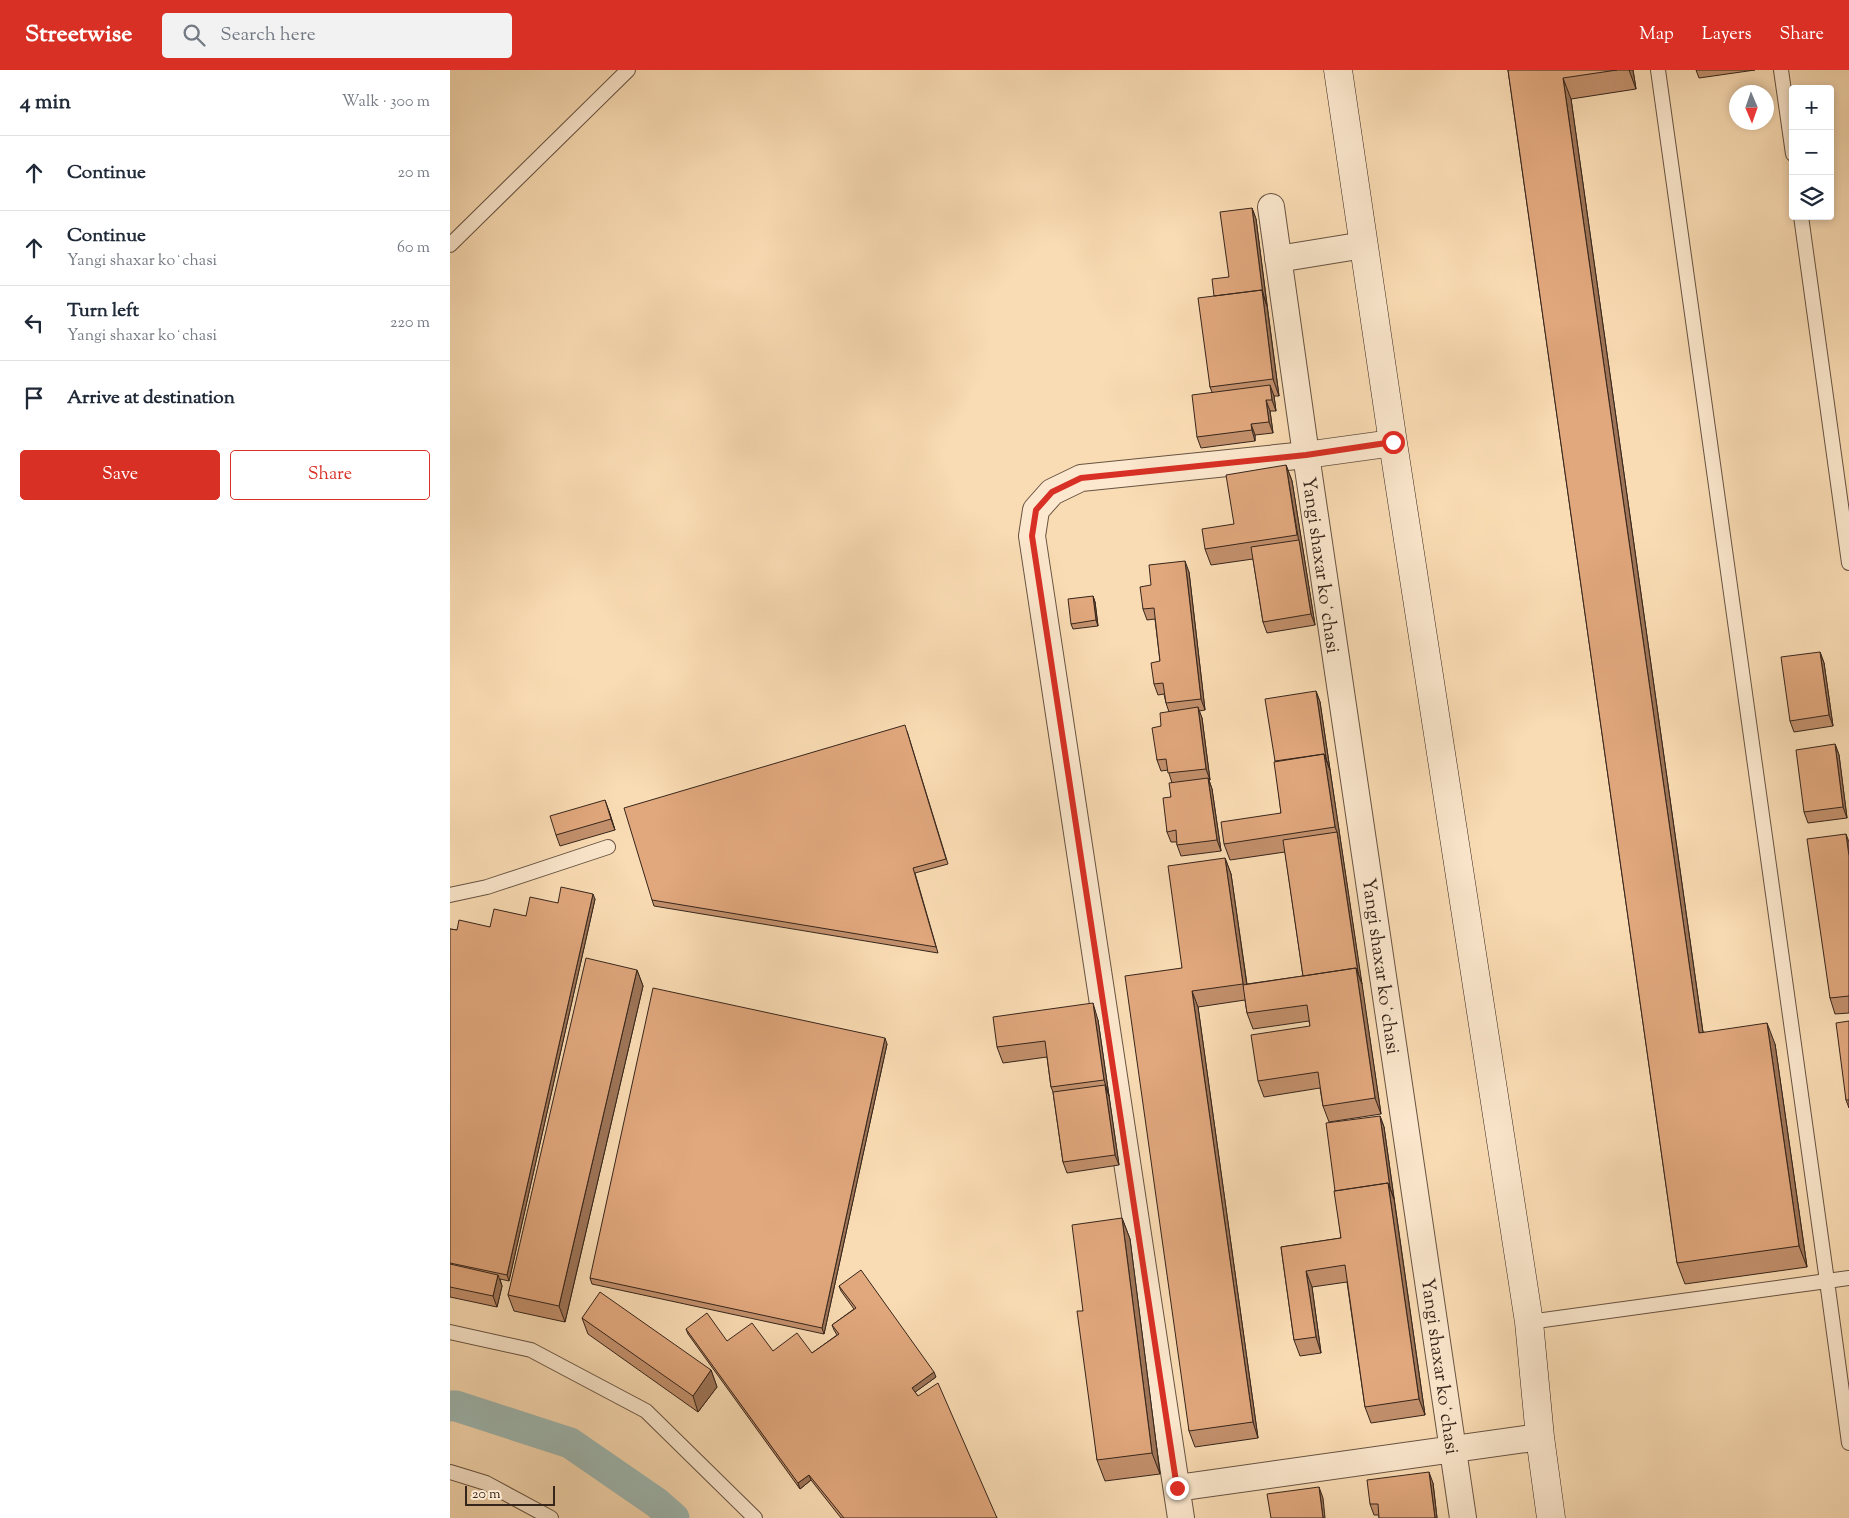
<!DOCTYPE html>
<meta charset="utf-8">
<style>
body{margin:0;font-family:"Sorts Mill Goudy",serif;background:#f2f2f3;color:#1f2937}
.controls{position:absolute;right:15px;top:15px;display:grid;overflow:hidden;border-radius:5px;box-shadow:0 2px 8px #0003}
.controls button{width:45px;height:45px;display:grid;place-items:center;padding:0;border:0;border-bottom:1px solid #e0e1e3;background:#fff;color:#1f2937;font:25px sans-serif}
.compass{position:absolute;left:1279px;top:15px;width:45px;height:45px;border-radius:50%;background:#fff;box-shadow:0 2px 8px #0003;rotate:178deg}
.scale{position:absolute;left:15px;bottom:12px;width:90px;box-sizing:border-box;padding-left:5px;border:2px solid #36251b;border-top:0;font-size:14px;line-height:18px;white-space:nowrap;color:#36251b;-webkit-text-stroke:4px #fce8ce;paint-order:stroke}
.stop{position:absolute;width:15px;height:15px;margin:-11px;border:4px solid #d93025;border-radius:50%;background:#fff}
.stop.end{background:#d93025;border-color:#fff;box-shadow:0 1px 5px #0008}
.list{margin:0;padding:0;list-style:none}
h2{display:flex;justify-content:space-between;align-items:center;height:65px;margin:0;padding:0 20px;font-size:21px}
h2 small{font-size:16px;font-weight:400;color:#747a83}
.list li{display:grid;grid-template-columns:32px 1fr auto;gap:15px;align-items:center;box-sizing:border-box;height:75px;padding:0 20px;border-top:1px solid #e0e1e3}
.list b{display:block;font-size:19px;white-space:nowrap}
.list p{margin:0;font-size:16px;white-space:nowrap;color:#747a83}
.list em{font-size:16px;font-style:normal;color:#747a83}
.actions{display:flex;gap:10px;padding:15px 20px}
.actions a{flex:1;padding:11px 0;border:1px solid #d93025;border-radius:5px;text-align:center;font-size:18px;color:#d93025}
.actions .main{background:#d93025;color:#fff}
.icon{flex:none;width:28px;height:28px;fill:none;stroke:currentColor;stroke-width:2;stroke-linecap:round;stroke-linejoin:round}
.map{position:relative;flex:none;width:1399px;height:1448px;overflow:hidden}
header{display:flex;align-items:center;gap:30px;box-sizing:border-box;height:70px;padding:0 25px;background:#d93025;color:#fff}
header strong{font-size:24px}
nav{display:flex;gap:28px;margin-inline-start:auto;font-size:18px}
.search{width:350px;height:45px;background:#f2f2f3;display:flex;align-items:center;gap:12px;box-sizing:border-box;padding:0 18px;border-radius:5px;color:#747a83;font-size:19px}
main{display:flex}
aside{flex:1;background:#fff}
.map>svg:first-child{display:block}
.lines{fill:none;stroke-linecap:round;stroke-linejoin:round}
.canal{stroke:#9fbab4;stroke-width:31}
.service-casing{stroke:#675341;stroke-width:16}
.minor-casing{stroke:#675341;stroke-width:28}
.secondary-casing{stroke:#36251b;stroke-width:29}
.service{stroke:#fce8ce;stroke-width:14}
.minor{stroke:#fce8ce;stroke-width:26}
.secondary{stroke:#fce8ce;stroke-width:28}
.wall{fill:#c2906c;stroke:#36251b}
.shaded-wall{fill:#9e7558;stroke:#36251b}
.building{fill:#e1a77d;stroke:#36251b}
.route{stroke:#d93025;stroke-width:6}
.labels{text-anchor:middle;stroke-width:4;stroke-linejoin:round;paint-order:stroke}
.street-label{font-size:19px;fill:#36251b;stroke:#fce8ce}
</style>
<header>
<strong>Streetwise</strong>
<div class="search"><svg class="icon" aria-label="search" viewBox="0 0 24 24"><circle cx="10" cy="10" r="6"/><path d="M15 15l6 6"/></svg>Search here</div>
<nav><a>Map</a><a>Layers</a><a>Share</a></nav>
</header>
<main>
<aside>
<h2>4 min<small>Walk · 300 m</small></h2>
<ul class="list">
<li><svg class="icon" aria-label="ahead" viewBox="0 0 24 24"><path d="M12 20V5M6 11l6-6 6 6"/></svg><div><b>Continue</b></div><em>20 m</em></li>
<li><svg class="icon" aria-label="ahead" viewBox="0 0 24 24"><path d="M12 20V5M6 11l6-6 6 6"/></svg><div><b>Continue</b><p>Yangi shaxar koʻchasi</p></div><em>60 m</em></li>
<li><svg class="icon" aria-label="left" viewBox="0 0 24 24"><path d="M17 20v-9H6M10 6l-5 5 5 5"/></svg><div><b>Turn left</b><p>Yangi shaxar koʻchasi</p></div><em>220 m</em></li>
<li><svg class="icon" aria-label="arrive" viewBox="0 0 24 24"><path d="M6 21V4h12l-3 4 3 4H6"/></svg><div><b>Arrive at destination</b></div></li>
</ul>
<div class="actions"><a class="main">Save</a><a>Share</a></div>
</aside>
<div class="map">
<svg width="1399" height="1448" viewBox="0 0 1399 1448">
<rect width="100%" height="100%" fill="#fadcb4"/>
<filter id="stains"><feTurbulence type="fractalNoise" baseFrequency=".004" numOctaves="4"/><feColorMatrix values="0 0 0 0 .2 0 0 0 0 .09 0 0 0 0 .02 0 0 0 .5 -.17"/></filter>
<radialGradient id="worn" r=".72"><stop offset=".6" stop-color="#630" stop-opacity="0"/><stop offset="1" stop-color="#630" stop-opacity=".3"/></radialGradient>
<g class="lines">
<path class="canal" d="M0 1336H6L120 1373 207 1433 224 1448"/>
<g class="service-casing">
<path id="service" d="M1208 0 1377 1211 1399 1208
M1331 0 1343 84
M1351 146 1399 493
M0 175 178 0
M0 825 37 817 158 777
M1079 1252 1377 1211 1399 1373
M0 1262 81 1280 196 1341 305 1448
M0 1402 36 1413 101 1448"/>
</g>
<g class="minor-casing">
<path id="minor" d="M821 137 856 385 943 373
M828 189 914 175
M727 1418 1090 1367
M731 1448 582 466 586 440 602 422 631 408 856 385 1013 1448"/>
</g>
<g class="secondary-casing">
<path id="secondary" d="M888 0 943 373 1079 1252 1090 1367 1101 1448"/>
</g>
<use href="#service" class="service"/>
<use href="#minor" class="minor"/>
<use href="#secondary" class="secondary"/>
</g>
<path class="wall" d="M1058 0H1183L1186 19 1121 29 1253 962 1325 974 1357 1197 1235 1214 1227 1193Z
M1246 0H1305L1249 8Z
M802 138 806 149 829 326H824L826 341H820L823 363 805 365V371L751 378 747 367 762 322 760 317 764 226 779 207Z
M836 395 842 411 865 555 817 563 813 552 803 489 761 495 755 479 784 454Z
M739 502 755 640 749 641 752 648 760 710H759L762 719 771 781 731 786 727 775V772H721L717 762 721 727 722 713 718 700 711 701 707 690 711 656 719 642 716 633 714 624 708 625 704 614 710 591 705 549 697 550 693 539 701 515Z
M643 526 645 532 648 556 623 559 621 554Z
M1370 582 1374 593 1383 656 1344 662 1340 651Z
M866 621 870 632 931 1044 879 1052 873 1036 870 1018 814 1027 808 1011 860 956 859 951 803 959 797 943 795 930 748 937 808 1368 745 1377 739 1361 732 898 775 788 781 804 797 914 853 906 835 782 780 790 774 774 831 743 825 691Z
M457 661 498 794 465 803 488 883 204 836 202 830Z
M1385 674 1389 685 1397 748 1358 753 1354 742Z
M159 741 165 760 110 776 106 765Z
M1399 772V943L1385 944 1380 928Z
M145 829 59 1211 50 1209 52 1216 47 1237 0 1227V859L7 860 40 857 76 846 108 833Z
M187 900 193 916 115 1252 64 1241 58 1225Z
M648 950 669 1095 617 1103 613 1092 603 1022 601 1017 597 987 553 993 547 977Z
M1399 951V1038L1396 1030Z
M437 974 374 1264 142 1214 140 1208Z
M930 1046 934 1057 975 1345 921 1353 915 1337 897 1212 862 1217 871 1283 850 1286 844 1270 831 1177 891 1168 885 1121Z
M672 1148 680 1169 710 1404 655 1411 647 1390 633 1241Z
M389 1216 486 1307 465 1322 547 1448H391L361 1410 350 1419 238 1264 236 1259 277 1271 323 1281 362 1283 387 1265 384 1260 382 1255 404 1239 391 1221Z
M132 1248 261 1300 267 1317 248 1342 138 1264Z
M983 1413 987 1448H929V1445H924L920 1434Z"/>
<path class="shaded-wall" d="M1179 0H1183L1186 19Z
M1113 8 1121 29 1256 984 1249 963Z
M802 138 806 149 817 236 813 225Z
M812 220 817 236 829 326 823 309Z
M820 315 824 326 826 341 822 330Z
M816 330 820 341 823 363 819 352Z
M801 354 805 365V371L802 360Z
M836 395 842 411 865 555 861 544Z
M735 491 739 502 755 640 751 629Z
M643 526 645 532 648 556 646 550Z
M1370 582 1374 593 1383 656 1379 645Z
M866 621 870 632 880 700 876 689Z
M748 637 752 648 760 710 756 699Z
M1385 674 1389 685 1397 748 1393 737Z
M874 684 880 700 912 914 908 903 887 762 885 757Z
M758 708 762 719 771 781 767 770Z
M155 730 159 741 165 760 161 749Z
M1396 764 1399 772V786Z
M775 788 781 804 799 930 793 914Z
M143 824 145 829 59 1211 57 1205Z
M906 898 912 914 931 1044 925 1028Z
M187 900 193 916 115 1252 109 1236Z
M742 921 748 937 808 1368 803 1352Z
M643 933 648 950 659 1026 654 1010Z
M1317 953 1325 974 1357 1197 1349 1176Z
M435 968 437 974 374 1264 372 1258Z
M655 1015 659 1026 669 1095 665 1085Z
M930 1046 934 1057 944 1129 940 1118Z
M938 1113 944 1129 975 1345 969 1329Z
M672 1148 680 1169 710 1404 702 1383Z
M856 1201 862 1217 871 1283 866 1267Z
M48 1205 52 1216 47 1237 43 1226Z
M261 1300 267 1317 248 1342 243 1326Z
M484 1302 486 1307 464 1323 462 1318Z
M979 1402 983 1413 987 1448H985Z
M359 1405 361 1410 350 1419 348 1413Z
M869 1417 873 1428 875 1448H873Z"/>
<path class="building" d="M1058 0H1167L1113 8 1249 963 1317 953 1349 1176 1227 1193Z
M802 138 813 225 812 220 764 226 762 209 779 207 770 142Z
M812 220 823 309 760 317 748 228Z
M820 315 822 330H816L819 352 801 354 802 360 747 367 742 325Z
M836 395 847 465 755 479 752 459 784 454 776 405Z
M849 470 861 544 813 552 801 477Z
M735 491 751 629 716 633 713 613 704 614 701 593 710 591 704 538 693 539 690 517 701 515 699 495Z
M643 526 646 550 621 554 618 529Z
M1370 582 1379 645 1340 651 1331 587Z
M866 621 876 689 874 684 825 691 815 629Z
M748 637 756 699 718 703 716 689 707 690 702 658 711 656 710 643Z
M455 655 496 789 463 798 486 877 202 830 174 738Z
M1385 674 1393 737 1354 742 1346 680Z
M874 684 885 757 774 774 771 752 831 743 824 692Z
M758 708 767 770 727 775 726 760 717 762 713 728 721 727 719 713Z
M155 730 161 749 106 765 100 746Z
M887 762 908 903 906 898 853 906 833 770Z
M1396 764 1399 786V926L1380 928 1357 769Z
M775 788 793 914 742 921 803 1352 739 1361 675 906 732 898 718 796Z
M111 817 143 824 57 1205 0 1193V859L7 860 9 850 40 857 44 839 76 846 80 827 108 833Z
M136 888 187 900 109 1236 58 1225Z
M906 898 925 1028 873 1036 868 1002 808 1011 801 965 860 956 857 935 797 943 793 915Z
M203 918 435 968 372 1258 140 1208Z
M643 933 654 1010 601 1017 595 971 547 977 543 947Z
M1399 951V1030H1396L1386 953Z
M655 1015 665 1085 613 1092 603 1022Z
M930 1046 940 1118 938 1113 885 1121 876 1053Z
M938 1113 969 1329 915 1337 895 1195 856 1201 866 1267 844 1270 831 1177 891 1168 884 1121Z
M672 1148 702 1383 647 1390 627 1241H633L622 1155Z
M0 1194 48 1205 43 1226 0 1217Z
M411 1200 484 1302 462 1318 468 1326 488 1313 547 1448H394L359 1405 348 1413 236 1259 257 1243 277 1271 302 1253 323 1281 347 1263 362 1283 389 1264 382 1255 406 1238 389 1216Z
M150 1222 261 1300 243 1326 132 1248Z
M979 1402 985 1448H929L928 1434H920L917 1410Z
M869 1417 873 1448H821L817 1424Z"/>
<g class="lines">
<path class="route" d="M727 1418 582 466 586 440 602 422 631 408 856 385 943 372"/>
</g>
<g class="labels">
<g class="street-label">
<text transform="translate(872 495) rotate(82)" y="7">Yangi shaxar koʻchasi</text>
<text transform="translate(932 896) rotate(82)" y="7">Yangi shaxar koʻchasi</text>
<text transform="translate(991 1296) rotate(82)" y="7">Yangi shaxar koʻchasi</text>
</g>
</g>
<rect width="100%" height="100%" filter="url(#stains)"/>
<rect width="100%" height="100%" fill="url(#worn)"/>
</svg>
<div class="controls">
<button>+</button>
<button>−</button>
<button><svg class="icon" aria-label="layers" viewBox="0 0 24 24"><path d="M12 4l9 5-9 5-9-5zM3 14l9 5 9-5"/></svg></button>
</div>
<svg class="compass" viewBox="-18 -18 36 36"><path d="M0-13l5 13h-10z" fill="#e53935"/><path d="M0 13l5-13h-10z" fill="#747a83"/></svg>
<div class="scale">20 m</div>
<div class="stop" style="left:943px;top:372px"></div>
<div class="stop end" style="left:727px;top:1418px"></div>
</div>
</main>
